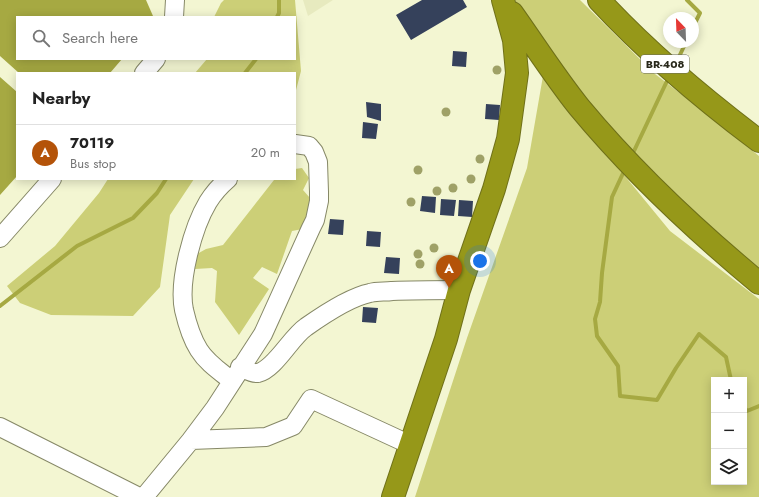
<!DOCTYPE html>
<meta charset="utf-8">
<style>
body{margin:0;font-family:Jost,sans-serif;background:#f6f6f6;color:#222}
.controls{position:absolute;right:12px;bottom:12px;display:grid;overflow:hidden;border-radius:0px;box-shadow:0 2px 10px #0003}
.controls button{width:36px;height:36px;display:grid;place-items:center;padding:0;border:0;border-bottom:1px solid #e0e0e0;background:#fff;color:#222;font:20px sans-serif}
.compass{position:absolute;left:663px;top:12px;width:36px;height:36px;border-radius:50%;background:#fff;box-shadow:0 2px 10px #0003;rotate:337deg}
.you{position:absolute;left:480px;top:261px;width:14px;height:14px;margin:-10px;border:3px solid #fff;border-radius:50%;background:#1a73e8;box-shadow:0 0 0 6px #1a73e833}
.badge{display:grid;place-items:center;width:26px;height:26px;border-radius:50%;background:#b45309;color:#fff;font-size:13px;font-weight:700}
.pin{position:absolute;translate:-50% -33px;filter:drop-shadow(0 1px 2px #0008)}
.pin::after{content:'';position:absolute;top:21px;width:14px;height:12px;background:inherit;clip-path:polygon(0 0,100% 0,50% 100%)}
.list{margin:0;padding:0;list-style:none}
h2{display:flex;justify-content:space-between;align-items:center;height:52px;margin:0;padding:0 16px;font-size:17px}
h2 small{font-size:13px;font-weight:400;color:#767676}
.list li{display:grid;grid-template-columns:26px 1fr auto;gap:12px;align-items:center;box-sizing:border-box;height:56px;padding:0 16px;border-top:1px solid #e0e0e0}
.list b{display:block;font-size:15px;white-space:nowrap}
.list p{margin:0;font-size:13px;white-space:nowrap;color:#767676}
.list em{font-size:13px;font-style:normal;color:#767676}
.icon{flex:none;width:22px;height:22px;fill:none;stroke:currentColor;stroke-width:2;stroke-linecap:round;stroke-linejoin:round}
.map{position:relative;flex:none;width:759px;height:497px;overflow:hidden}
.search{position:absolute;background:#fff;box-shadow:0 2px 10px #0003;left:16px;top:16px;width:280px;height:44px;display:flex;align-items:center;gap:10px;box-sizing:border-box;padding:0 14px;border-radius:0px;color:#767676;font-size:15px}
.panel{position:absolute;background:#fff;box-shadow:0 2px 10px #0003;left:16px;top:72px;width:280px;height:108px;border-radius:0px}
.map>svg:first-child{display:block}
.built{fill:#e7eabf}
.green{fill:#cccf77;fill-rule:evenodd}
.water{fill:#a6a942}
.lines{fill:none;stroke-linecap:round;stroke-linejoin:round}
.stream{stroke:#a6a942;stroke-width:4}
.building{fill:#35415b}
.minor-casing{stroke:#868867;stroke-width:20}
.highway-casing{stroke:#6f7019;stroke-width:24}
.minor{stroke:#fff;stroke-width:18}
.highway{stroke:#969819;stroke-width:22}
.tree{fill:#9fa167}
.labels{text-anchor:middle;stroke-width:4;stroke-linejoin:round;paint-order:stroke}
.shield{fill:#fff;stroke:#68685f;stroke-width:1}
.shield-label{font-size:11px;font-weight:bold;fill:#27271a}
</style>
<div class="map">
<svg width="759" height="497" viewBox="0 0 759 497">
<rect width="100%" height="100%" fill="#f3f6d2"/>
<path class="built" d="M303 0H333L308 16Z"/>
<path class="green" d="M224 0H295L301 71 295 94V73H195L207 59H295V17H214L221 3Z
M515 0H580L655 74 702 110 759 156V273L642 163 549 57Z
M543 76 670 231 759 299V497H415L467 338 527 168ZM714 380H744V482H714Z
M302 168 309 178 303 190 310 198 311 221 308 228 292 231 277 274 262 267 253 278 269 289 239 335 215 302 217 271 212 268 195 269 197 254 206 249 223 245 274 180V179H295V169Z
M108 179H194L170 215 160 287 133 316 51 315 20 303 7 286 55 246 99 193Z"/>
<path class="water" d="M0 0H146L153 16 17 17V59H122L110 73H19L0 56Z
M0 77 17 92V176L0 195Z"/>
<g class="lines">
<path class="stream" d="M687 0 700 13 693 27
M277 17 279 13V0
M678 59 686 42
M245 73 256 59
M634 151 667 81
M625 169 612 197 602 273 600 302 595 319 597 336 618 366 620 396 657 400 676 368 699 334 726 357 731 380
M0 306 77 246 133 218 157 193 166 179
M744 407 747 411 759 406"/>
</g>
<path class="building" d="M422 0H463L467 7 411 40 396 15Z
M453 51 467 52 466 67 452 66Z
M366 102 381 104V121L367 117Z
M486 104 500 105 499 120 485 119Z
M363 122 378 124 376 139 362 138Z
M422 196 436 197 435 213 420 211Z
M441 199 456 200 454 216 440 215Z
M459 200 473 201 472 217 458 216Z
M330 219 344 220 343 235 328 234Z
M367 231 381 232 380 247 366 246Z
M386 257 400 258 399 274 384 273Z
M363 307 378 308 376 323 362 322Z"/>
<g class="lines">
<g class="minor-casing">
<path id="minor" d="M174 17 175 0
M144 73 156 59
M228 179C221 185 213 194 208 202 193 227 178 281 184 310 187 323 192 339 199 350 207 363 221 372 232 381
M0 238 52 179
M240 367C245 369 252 374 258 373 275 369 291 337 306 327 323 315 350 297 370 293 377 291 385 292 392 291 414 290 436 290 459 290
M0 427 139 497
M191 440 266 437 293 426 311 399 402 441
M144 497 191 440 215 408 263 334 311 228 315 220 319 201V192L318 162 314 152 309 146 295 144"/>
</g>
<g class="highway-casing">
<path id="highway" d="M599 0C647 52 702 98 759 141
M512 13C534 44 555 77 579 107 633 172 695 230 759 283
M393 497 446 339 459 290 494 189 508 139 517 73 514 40 503 0"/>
</g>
<use href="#minor" class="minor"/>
<use href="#highway" class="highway"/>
</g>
<g class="tree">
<circle cx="497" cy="70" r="4.5"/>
<circle cx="446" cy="112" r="4.5"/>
<circle cx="480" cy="159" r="4.5"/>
<circle cx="418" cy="170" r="4.5"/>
<circle cx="471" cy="179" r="4.5"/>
<circle cx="453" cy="188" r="4.5"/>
<circle cx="437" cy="191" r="4.5"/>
<circle cx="411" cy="202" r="4.5"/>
<circle cx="434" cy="248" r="4.5"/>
<circle cx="418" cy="254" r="4.5"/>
<circle cx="420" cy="264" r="4.5"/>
</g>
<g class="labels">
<rect class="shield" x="641" y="55" width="48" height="18" rx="3"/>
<g class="shield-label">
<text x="665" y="68">BR-408</text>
</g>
</g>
</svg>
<div class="controls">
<button>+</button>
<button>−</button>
<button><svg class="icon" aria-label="layers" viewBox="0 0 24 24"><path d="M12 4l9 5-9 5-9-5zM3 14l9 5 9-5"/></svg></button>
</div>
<svg class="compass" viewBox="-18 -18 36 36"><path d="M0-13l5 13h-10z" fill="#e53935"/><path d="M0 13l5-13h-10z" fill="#767676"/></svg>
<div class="you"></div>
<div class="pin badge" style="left:449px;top:288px">A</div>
<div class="search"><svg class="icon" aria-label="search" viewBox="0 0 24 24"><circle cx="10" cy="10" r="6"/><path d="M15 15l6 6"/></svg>Search here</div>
<section class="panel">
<h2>Nearby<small></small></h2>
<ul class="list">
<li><span class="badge">A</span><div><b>70119</b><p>Bus stop</p></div><em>20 m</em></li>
</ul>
</section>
</div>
